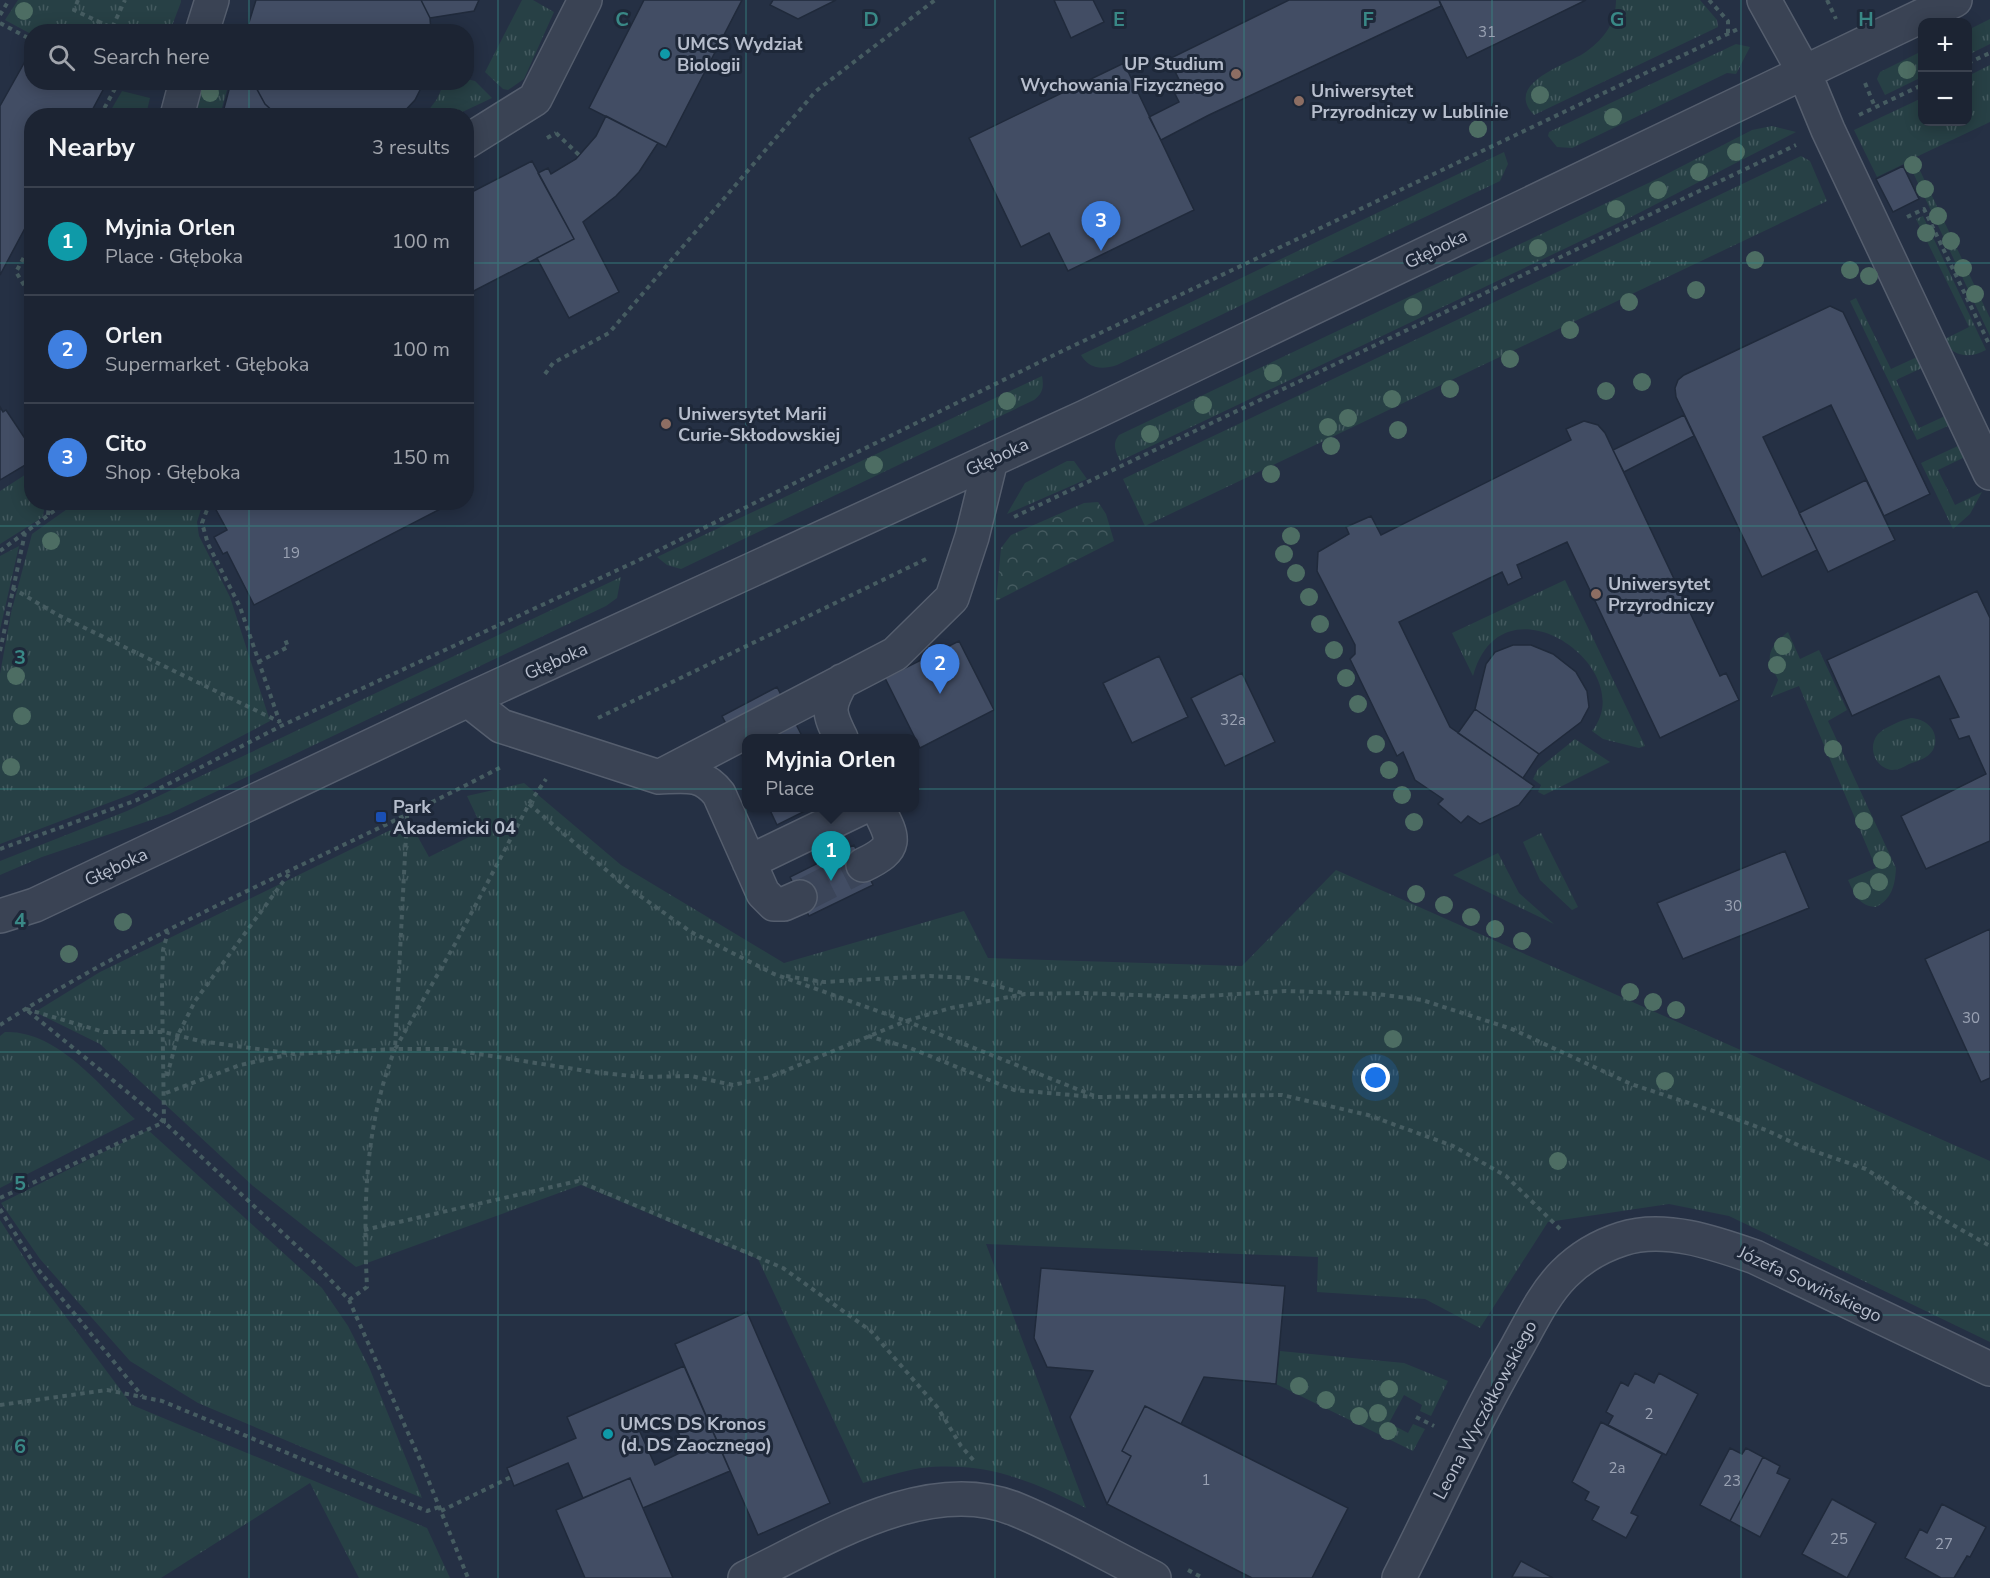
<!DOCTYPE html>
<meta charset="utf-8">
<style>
body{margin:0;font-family:"Nunito Sans",sans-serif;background:#252c3b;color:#f1f3f6}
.controls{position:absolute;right:18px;top:18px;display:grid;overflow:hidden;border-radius:12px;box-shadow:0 3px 15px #0003}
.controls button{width:54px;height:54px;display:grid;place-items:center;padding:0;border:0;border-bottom:2px solid #3a414e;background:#1c2433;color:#f1f3f6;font:30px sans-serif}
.you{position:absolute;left:1376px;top:1078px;width:21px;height:21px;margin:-15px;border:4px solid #fff;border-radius:50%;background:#1a73e8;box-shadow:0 0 0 9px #1a73e833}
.badge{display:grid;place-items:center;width:39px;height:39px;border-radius:50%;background:#8c9099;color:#fff;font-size:20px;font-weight:700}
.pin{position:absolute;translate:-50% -50px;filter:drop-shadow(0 2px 3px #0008)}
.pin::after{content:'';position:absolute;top:32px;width:21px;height:18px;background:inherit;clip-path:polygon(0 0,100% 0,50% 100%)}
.popup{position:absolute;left:742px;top:734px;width:177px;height:78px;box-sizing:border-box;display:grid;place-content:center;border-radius:12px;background:#1c2433;filter:drop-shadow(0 2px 4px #0005);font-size:20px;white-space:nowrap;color:#a0a4ac}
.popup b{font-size:22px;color:#f1f3f6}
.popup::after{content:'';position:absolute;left:50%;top:100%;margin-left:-12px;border:12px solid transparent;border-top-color:#1c2433}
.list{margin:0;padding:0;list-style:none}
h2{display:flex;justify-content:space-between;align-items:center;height:78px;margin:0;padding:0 24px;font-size:26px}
h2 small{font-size:20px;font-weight:400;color:#a0a4ac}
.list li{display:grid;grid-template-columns:39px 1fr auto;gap:18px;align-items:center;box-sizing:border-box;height:108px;padding:0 24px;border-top:2px solid #3a414e}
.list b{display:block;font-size:22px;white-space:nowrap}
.list p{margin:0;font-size:20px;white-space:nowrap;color:#a0a4ac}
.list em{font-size:20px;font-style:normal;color:#a0a4ac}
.icon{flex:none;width:33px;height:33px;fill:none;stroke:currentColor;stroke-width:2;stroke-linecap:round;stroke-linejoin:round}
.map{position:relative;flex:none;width:1990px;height:1578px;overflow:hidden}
.search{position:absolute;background:#1c2433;box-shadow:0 3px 15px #0003;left:24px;top:24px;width:450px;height:66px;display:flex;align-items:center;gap:15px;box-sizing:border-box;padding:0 21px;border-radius:24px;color:#a0a4ac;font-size:22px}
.panel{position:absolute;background:#1c2433;box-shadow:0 3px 15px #0003;left:24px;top:108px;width:450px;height:402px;border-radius:24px}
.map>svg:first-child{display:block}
.grass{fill:url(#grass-tufts)}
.forest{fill:url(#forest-crowns)}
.park{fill:#274045}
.building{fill:#424d64;stroke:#202a3b;stroke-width:1.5;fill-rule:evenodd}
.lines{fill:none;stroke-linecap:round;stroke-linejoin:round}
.minor-tunnel{stroke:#3b4559;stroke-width:33;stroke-dasharray:33 16;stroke-linecap:butt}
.minor-casing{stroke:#555e6e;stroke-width:36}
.path{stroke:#465c61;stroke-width:4;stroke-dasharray:4.5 4.5;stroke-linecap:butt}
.minor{stroke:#3a4354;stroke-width:33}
.tree{fill:#4d6d63}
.grid{fill:none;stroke:#398886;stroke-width:1.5;stroke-opacity:0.55}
.culture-dot{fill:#0f9aa8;stroke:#1e2839;stroke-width:2}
.education-dot{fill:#8d6e63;stroke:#1e2839;stroke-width:2}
.transit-dot{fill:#1a4fb4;stroke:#1e2839;stroke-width:2}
.labels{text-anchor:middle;stroke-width:6;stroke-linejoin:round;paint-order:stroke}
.number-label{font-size:15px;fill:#9aa2b3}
.poi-label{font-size:18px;font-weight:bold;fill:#b7becd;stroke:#1e2839;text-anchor:start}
.street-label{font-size:18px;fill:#b7becd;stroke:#1e2839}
.grid-label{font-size:20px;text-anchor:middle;font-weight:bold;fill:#398886;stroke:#1e2839;stroke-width:6;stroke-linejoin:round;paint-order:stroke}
</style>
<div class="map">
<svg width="1990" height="1578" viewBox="0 0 1990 1578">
<defs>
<pattern id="grass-tufts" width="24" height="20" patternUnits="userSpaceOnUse" patternTransform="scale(1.5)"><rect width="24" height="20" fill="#274045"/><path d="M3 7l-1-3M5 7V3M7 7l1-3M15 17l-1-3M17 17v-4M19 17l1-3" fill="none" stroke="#445a5f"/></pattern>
<pattern id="forest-crowns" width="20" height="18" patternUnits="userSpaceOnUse" patternTransform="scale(1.5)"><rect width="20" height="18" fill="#274045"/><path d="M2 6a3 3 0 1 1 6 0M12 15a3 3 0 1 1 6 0" fill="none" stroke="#445a5f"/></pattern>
</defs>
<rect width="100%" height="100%" fill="#253044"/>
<path class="grass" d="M18 0H181V2L170 31 32 32 31 34 5 20Z
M522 0H533L554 12 524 79 508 90 503 89 485 72Z
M1616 0H1700L1717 20 1718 27 1534 115C1502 82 1571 64 1587 51 1605 38 1616 22 1616 0Z
M1990 19V44L1968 55V30Z
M1736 44 1750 47 1736 74 1727 73 1572 148 1557 147 1548 136 1549 132Z
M1922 51V77L1885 95 1877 79 1880 72Z
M1990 65V122L1914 158 1990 318V336L1908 162 1877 177 1854 130 1922 98V122H1968V76Z
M467 79 475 81 492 98 456 115H425L437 99 444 83 466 82Z
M204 83H229L220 115H195Z
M1772 126 1796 132 1631 217 1120 461C1115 450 1112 444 1119 435L1661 177 1752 130Z
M1504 152 1508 164 1500 181 1117 365C1102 370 1089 369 1081 355Z
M1801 156 1810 161 1827 201 1145 526 1123 479Z
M1923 216 1986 350C1969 359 1953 357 1943 340L1969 327 1916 219Z
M1856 298 1891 369 1917 357 1922 368 1896 380 1919 428 1945 416 1950 425 1917 440 1850 301Z
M1042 376C1044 387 1043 393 1034 400L681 569 667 565 657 557Z
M1960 445 1965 457 1938 470 1955 505 1982 492 1970 514 1953 529 1921 463Z
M1067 461H1074L1087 479 1007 514 1025 483Z
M31 471 32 502 45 503 43 517 0 544V491Z
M77 502 203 503 197 522 199 536 230 597 270 721 132 794 0 844V674L11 613 32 534Z
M19 546 0 630V556Z
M621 577 617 598 606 606 169 814 42 857 0 875V861L127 811Z
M1565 580 1645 746 1639 748 1603 739 1592 731C1642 669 1502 570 1473 676L1452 633Z
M1788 632 1800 659 1819 650 1847 710 1828 721 1896 868C1895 885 1892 899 1876 907 1859 906 1855 895 1848 880L1876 868 1799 686 1771 697 1778 680C1776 674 1773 673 1771 667 1766 651 1776 641 1788 632Z
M1911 718C1928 719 1941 733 1933 750 1928 758 1918 761 1909 764 1904 767 1898 770 1892 770 1875 768 1867 747 1878 734 1885 727 1902 720 1911 718Z
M1575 739 1610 762 1544 795 1538 792 1541 785 1533 779 1538 769Z
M524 783 621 865 784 963 964 911 988 958 1242 966 1336 870 1990 1161V1342L1729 1216 1669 1204 1548 1222 1480 1328 1425 1299 1317 1292 1318 1257 986 1244 1086 1508C1030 1480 986 1461 921 1468 902 1471 882 1478 863 1483L758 1259 581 1185 356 1267 253 1186 100 1044 35 1012 100 972 409 821 429 857 483 830 467 796Z
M1541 833 1578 907 1572 910 1540 880 1523 842Z
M1498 853 1519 893 1554 924 1453 875Z
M5 1032C57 1030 100 1086 135 1119L0 1188V1036Z
M148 1130 322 1288 348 1326 369 1367 422 1498 198 1403 130 1361 40 1259 1 1203Z
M0 1220 39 1281 132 1405 427 1528 450 1578H359L310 1483 161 1578H0Z
M1280 1351 1404 1363 1448 1381 1431 1416 1420 1411 1422 1405 1404 1395 1389 1423 1408 1433 1413 1424 1425 1429 1413 1451 1276 1384Z"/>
<path class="forest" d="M1098 502 1106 514 1114 541 996 601 1001 548 1011 535 1084 503Z"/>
<path class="park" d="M122 91 150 98 146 115H108Z"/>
<path class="building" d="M256 0H421L430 18 431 32H246Z
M421 0H479L474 11 430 18Z
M644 0H742L666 147 589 108Z
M773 0H836L798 19 770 5Z
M1054 0H1093L1104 22 1071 38Z
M1289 0H1439L1441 6 1209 115 1161 140 1149 117 1179 102 1175 94 1184 90 1169 59Z
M1439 0H1586L1467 58Z
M32 49V82H93L104 88 89 116H32V215L0 275V106Z
M1124 63 1194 210 1068 271 1049 233 1021 247 969 138Z
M231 82H253L265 104 278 116H222Z
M253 82H424L415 100 400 116H278L265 104Z
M606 116 658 143 639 172 616 196 583 222 619 292 569 318 537 258 574 239 538 173 548 168 551 174 576 159 596 136Z
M532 161 574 239 466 295V195Z
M1903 166 1919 199 1893 212 1876 179Z
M1830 306 1843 312 1930 494 1884 516 1831 405 1763 437 1817 550 1762 577 1676 397 1675 388 1678 380 1684 375Z
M0 407 3 412 6 410 32 449V461L0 480Z
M1684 415 1694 436 1624 472 1613 450Z
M1584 421 1598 425 1605 433 1720 676 1726 673 1739 700 1660 738 1567 542 1517 565 1522 578 1508 585 1502 572 1399 622 1450 727 1534 786 1519 805 1480 824 1468 816 1461 823 1438 804 1443 799 1415 780 1403 752 1397 756 1350 659 1355 654V645L1317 571 1318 552 1349 534 1346 527 1371 516 1381 535 1571 440 1566 429Z
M1866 480 1895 540 1828 572 1799 513Z
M226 502H449L450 504 254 605 227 552 223 554 214 537 227 530 215 508Z
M1977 591 1990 618V841L1926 869 1901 816 1986 774 1969 736 1959 739 1950 719 1959 717 1939 676 1852 716 1827 660Z
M959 641 994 710 920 748 885 678Z
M1513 645H1531L1553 654 1576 672 1587 691 1589 707 1581 722 1539 754 1475 709 1486 664 1495 652Z
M1159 656 1188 717 1132 743 1103 683Z
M1242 673 1275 742 1225 766 1191 698Z
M777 687 803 738H747V765L722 716Z
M1475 709 1539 754 1523 778 1458 733Z
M769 808H811L777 825Z
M854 845 873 885 809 916 790 877Z
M1785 851 1809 908 1683 959 1657 903Z
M1990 929V1078L1981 1082 1925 959Z
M1041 1268 1285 1286 1276 1384 1204 1377 1181 1424 1145 1406 1122 1451 1131 1456 1107 1504 1070 1417 1093 1371 1047 1367 1034 1338Z
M747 1312 830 1503 758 1535 675 1344Z
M684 1366 730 1471 643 1508 630 1478 583 1498 568 1463 514 1486 507 1468 576 1438 567 1417ZM671 1416 686 1450 655 1465 639 1430Z
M1635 1373 1654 1383 1659 1373 1698 1394 1666 1455 1608 1425 1613 1416 1606 1412 1621 1382 1628 1386Z
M1145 1406 1348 1508 1312 1578H1252L1107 1504 1131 1456 1122 1451Z
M1601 1422 1662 1454 1631 1513 1638 1516 1626 1538 1592 1520 1599 1507 1585 1500 1589 1492 1572 1482Z
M1730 1448 1742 1454 1746 1448 1763 1457 1730 1521 1700 1505Z
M1763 1457 1780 1466 1777 1473 1790 1479 1760 1537 1730 1521Z
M630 1478 673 1578H585L556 1510Z
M1832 1499 1876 1523 1847 1578 1802 1554Z
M1942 1504 1986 1527 1970 1557 1967 1556 1954 1578H1941L1905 1558 1920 1529 1927 1533Z
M1521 1561 1553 1578 1512 1577Z"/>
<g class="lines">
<path class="minor-tunnel" d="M800 897 863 865"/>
<g class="minor-casing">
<path id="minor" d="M1764 0 1804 72 1828 130 1990 473
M202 32 212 0
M177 116 186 82
M466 142 535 99 585 0
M468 700 501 726 659 777 895 654 952 598 972 537 991 460
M841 738C828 712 827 707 842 681
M659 777C685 776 702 772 719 794L763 893 774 904H784L800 897
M749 862 861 808
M863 865C899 848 894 839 878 808
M0 916 35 905 468 700 1085 417 1955 0
M745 1578C822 1541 928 1473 1015 1509 1062 1528 1108 1555 1154 1578
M1399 1578C1438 1501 1474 1421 1517 1347 1531 1322 1544 1294 1564 1274 1580 1258 1600 1246 1622 1239 1664 1225 1715 1243 1755 1257L1990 1369"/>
</g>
<path class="path" d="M78 0 74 10 112 28 125 0
M1709 0 1728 21V34
M1827 0 1836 19
M0 15 9 0
M0 23 32 40
M1968 63 1990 53
M112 82 146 87
M1865 83 1875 107
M1859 115 1922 85
M100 116 117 85
M556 133 579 155
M547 138 556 133
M1907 217 1924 209 1990 346
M32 242 16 272 32 298
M545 374 553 363 609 333 816 91 935 0
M210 502 202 523 208 544 240 607 280 723
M48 515 49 502
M1014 517 1796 145
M0 551 66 502
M12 588 58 615 280 722
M0 651 25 533
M258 662 288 647 285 639
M598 718 926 559
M529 804 619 881 691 932 774 974 906 1021 951 1008 1025 994 1083 993 1189 997 1286 991 1377 994 1422 1000 1512 1029 1631 1084 1722 1114 1766 1130 1802 1147 1866 1169 1932 1213 1990 1246
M407 816 395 1049 455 944 529 804 546 779
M0 849 137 800 281 726 637 561 1054 355 1738 29
M786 976 824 982 930 976 969 978 1022 993
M26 1009 104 1032H164L200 1041 294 1054 395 1049H447L593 1072 642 1077 691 1076 733 1085 770 1077 906 1021 1097 1097 1282 1095 1368 1115 1453 1146 1506 1176 1560 1229
M28 1011 164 1122 316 1264 349 1300 421 1462 468 1578
M0 1025C159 923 336 854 503 766
M868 1036 910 1048 1014 1090 1094 1097
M167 1076 178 1035 195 1001 291 871
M166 1093 240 1065 287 1055
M0 1198 164 1122 162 987 163 950 168 932
M0 1209 36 1267 142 1396
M364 1230 578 1181 783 1268 871 1331 938 1408 961 1446 975 1462
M349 1300 367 1287C363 1205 365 1125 395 1049
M0 1405 107 1390 162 1401 427 1511 439 1507
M1416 1417 1434 1426
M441 1511 511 1477
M1188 1570 1203 1578"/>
<use href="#minor" class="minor"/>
</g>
<g class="tree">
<circle cx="24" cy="11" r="9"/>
<circle cx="1907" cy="70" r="9"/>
<circle cx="210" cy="93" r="9"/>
<circle cx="1540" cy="95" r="9"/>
<circle cx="1613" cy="117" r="9"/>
<circle cx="1478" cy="129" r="9"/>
<circle cx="1736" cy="152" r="9"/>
<circle cx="1913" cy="165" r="9"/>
<circle cx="1699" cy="172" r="9"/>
<circle cx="1925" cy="189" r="9"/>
<circle cx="1658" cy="190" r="9"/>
<circle cx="1616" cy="209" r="9"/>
<circle cx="1938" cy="216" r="9"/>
<circle cx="1926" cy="233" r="9"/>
<circle cx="1951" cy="241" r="9"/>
<circle cx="1538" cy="248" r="9"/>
<circle cx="1755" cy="260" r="9"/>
<circle cx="1963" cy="268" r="9"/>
<circle cx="1850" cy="270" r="9"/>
<circle cx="1869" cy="276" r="9"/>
<circle cx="1696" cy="290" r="9"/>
<circle cx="1975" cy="294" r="9"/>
<circle cx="1629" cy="302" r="9"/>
<circle cx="1413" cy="307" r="9"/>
<circle cx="1570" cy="330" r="9"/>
<circle cx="1510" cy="359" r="9"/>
<circle cx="1273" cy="373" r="9"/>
<circle cx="1642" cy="382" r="9"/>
<circle cx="1450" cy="389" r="9"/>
<circle cx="1606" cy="391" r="9"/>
<circle cx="1392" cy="399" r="9"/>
<circle cx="1007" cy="401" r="9"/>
<circle cx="1203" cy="405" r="9"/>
<circle cx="1348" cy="418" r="9"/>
<circle cx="1328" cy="427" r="9"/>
<circle cx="1398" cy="430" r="9"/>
<circle cx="1150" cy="434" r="9"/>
<circle cx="1331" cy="446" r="9"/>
<circle cx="874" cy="465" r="9"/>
<circle cx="1271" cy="474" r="9"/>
<circle cx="1291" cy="536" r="9"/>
<circle cx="51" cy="541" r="9"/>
<circle cx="1284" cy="554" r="9"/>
<circle cx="1296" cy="573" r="9"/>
<circle cx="1309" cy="597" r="9"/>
<circle cx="1320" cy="624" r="9"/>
<circle cx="1783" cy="646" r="9"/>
<circle cx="1334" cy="650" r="9"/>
<circle cx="1777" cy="665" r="9"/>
<circle cx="16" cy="676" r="9"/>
<circle cx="1346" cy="678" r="9"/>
<circle cx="1358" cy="704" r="9"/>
<circle cx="22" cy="716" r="9"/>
<circle cx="1376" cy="744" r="9"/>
<circle cx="1833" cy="749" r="9"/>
<circle cx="11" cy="767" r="9"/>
<circle cx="1389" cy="770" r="9"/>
<circle cx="1402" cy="795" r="9"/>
<circle cx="1864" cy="821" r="9"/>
<circle cx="1414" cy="822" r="9"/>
<circle cx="1882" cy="860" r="9"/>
<circle cx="1879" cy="882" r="9"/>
<circle cx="1862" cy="891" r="9"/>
<circle cx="1416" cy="894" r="9"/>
<circle cx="1444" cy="905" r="9"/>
<circle cx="1471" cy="917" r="9"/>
<circle cx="123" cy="922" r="9"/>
<circle cx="1495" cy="929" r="9"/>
<circle cx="1522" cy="941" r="9"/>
<circle cx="69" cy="954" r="9"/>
<circle cx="1630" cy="992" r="9"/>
<circle cx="1653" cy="1002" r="9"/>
<circle cx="1676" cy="1010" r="9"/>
<circle cx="1393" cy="1039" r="9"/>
<circle cx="1665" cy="1081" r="9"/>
<circle cx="1558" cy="1161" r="9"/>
<circle cx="1299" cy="1386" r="9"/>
<circle cx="1389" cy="1389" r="9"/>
<circle cx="1326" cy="1400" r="9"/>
<circle cx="1378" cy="1413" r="9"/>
<circle cx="1359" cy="1416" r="9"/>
<circle cx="1388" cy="1431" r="9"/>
</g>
<path class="grid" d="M249 0V32M498 0V1578M746 0V1578M995 0V1578M1244 0V1578M1492 0V1578M1741 0V1578M249 82V116M0 263H32M466 263H1990M249 502V1578M0 526H1990M0 789H1990M0 1052H1990M0 1315H1990"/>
<g class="culture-dot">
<circle cx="665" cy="54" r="6"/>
<circle cx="608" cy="1434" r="6"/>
</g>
<g class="education-dot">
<circle cx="1236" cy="74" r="6"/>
<circle cx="1299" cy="101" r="6"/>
<circle cx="666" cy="424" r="6"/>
<circle cx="1596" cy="594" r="6"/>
</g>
<rect class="transit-dot" x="375" y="811" width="12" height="12" rx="3"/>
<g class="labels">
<g class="number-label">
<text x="1487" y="37">31</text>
<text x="291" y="558">19</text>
<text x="1233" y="725">32a</text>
<text x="1733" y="911">30</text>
<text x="1971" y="1023">30</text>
<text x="1649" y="1419">2</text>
<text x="1617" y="1473">2a</text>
<text x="1206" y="1485">1</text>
<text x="1732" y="1486">23</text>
<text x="1839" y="1544">25</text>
<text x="1944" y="1549">27</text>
</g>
<g class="poi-label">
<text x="677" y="50">UMCS Wydział<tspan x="677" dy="21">Biologii</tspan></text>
<text x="1224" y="70" text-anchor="end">UP Studium<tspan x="1224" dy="21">Wychowania Fizycznego</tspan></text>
<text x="1311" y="97">Uniwersytet<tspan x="1311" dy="21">Przyrodniczy w Lublinie</tspan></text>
<text x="678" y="420">Uniwersytet Marii<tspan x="678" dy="21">Curie-Skłodowskiej</tspan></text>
<text x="1608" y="590">Uniwersytet<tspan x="1608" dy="21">Przyrodniczy</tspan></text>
<text x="393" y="813">Park<tspan x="393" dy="21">Akademicki 04</tspan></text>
<text x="620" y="1430">UMCS DS Kronos<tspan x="620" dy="21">(d. DS Zaocznego)</tspan></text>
</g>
<g class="street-label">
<text transform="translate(1436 249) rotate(-26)" y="6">Głęboka</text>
<text transform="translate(997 457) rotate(-25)" y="6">Głęboka</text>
<text transform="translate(556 661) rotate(-24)" y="6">Głęboka</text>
<text transform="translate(116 867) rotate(-25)" y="6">Głęboka</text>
<text transform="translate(1810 1284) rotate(25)" y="6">Józefa Sowińskiego</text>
<text transform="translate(1485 1410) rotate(-62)" y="6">Leona Wyczółkowskiego</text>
</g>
</g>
<g class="grid-label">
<text x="622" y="26">C</text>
<text x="871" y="26">D</text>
<text x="1119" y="26">E</text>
<text x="1368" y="26">F</text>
<text x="1617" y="26">G</text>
<text x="1866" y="26">H</text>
<text x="20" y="664">3</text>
<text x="20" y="927">4</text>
<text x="20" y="1190">5</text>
<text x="20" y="1453">6</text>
</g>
</svg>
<div class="controls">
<button>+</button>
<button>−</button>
</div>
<div class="you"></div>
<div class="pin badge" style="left:831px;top:881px;background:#0f9aa8">1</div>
<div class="popup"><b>Myjnia Orlen</b>Place</div>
<div class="pin badge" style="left:940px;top:694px;background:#3f7fe0">2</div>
<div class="pin badge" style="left:1101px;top:251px;background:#3f7fe0">3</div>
<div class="search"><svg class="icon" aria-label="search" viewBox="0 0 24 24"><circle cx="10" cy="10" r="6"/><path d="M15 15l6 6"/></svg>Search here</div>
<section class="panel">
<h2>Nearby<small>3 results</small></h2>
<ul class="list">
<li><span class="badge" style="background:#0f9aa8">1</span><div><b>Myjnia Orlen</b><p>Place · Głęboka</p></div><em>100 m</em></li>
<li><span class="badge" style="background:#3f7fe0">2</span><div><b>Orlen</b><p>Supermarket · Głęboka</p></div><em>100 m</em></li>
<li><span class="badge" style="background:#3f7fe0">3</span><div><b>Cito</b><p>Shop · Głęboka</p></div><em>150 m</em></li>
</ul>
</section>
</div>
